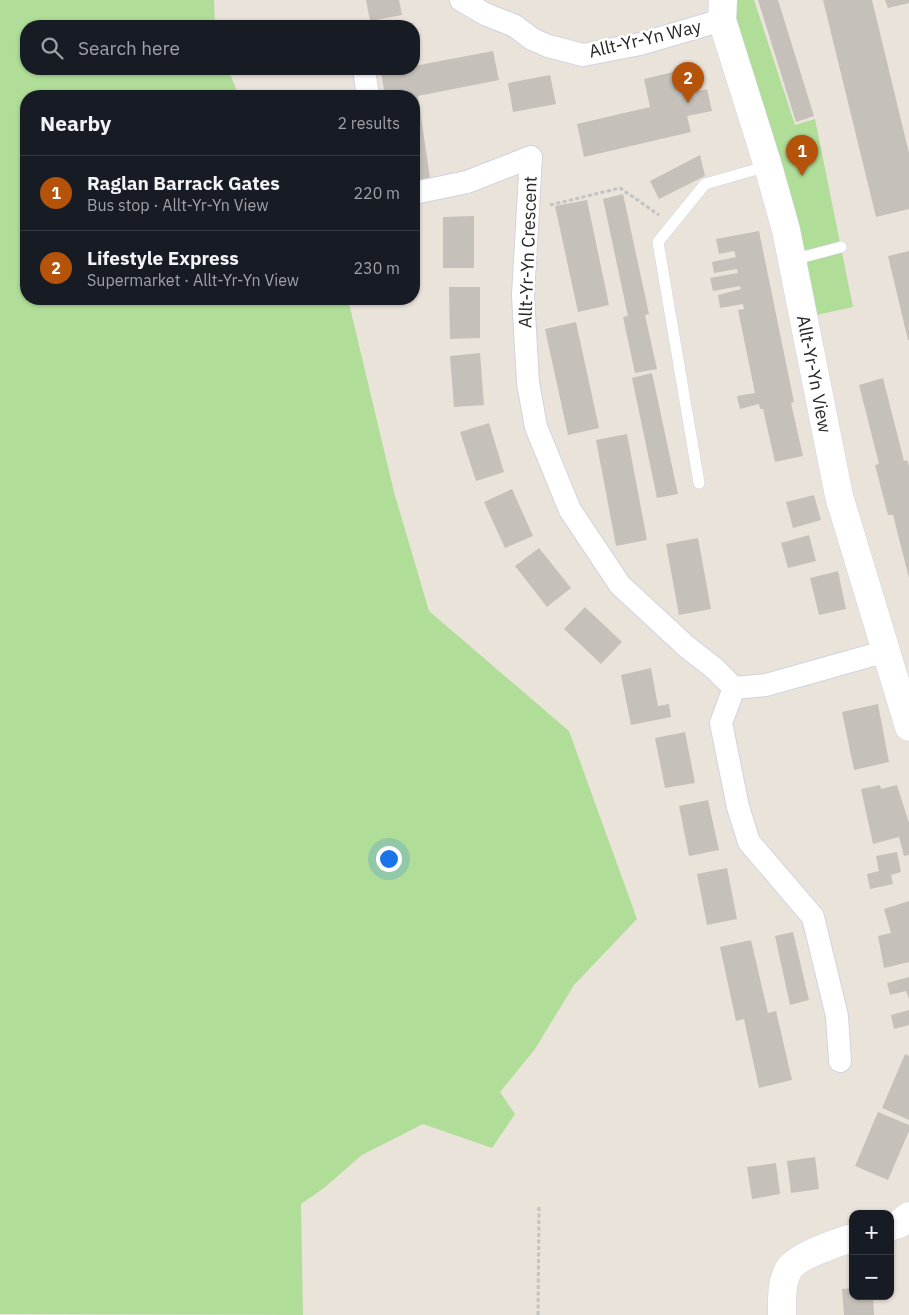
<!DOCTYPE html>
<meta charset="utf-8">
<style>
body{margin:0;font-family:"IBM Plex Sans",sans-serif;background:#20242c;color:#f1f3f6}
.controls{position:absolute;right:15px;bottom:15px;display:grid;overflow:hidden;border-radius:10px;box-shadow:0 1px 4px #0004}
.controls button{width:45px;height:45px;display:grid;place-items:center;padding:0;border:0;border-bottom:1px solid #363941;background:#171b24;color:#f1f3f6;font:25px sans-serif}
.you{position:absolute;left:388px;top:858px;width:18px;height:18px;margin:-12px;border:4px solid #fff;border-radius:50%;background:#1a73e8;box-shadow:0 0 0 8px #1a73e833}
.badge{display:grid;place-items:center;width:32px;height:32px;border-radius:50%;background:#b45309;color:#fff;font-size:16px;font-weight:700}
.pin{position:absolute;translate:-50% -41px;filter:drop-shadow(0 1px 2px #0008)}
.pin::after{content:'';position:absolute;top:26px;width:18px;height:15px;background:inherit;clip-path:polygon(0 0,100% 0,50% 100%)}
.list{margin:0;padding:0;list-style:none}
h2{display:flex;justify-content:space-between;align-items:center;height:65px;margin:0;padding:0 20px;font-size:21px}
h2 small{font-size:16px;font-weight:400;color:#9ea1a6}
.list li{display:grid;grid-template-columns:32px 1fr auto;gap:15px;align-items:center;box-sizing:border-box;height:75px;padding:0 20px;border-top:1px solid #363941}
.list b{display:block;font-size:19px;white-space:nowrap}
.list p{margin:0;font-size:16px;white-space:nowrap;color:#9ea1a6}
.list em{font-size:16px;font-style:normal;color:#9ea1a6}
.icon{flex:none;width:28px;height:28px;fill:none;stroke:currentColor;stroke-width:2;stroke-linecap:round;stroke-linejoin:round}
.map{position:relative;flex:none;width:909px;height:1315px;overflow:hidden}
.search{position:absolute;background:#171b24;box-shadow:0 1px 4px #0004;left:20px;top:20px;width:400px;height:55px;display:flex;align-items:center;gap:12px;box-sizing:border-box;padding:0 18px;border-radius:20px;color:#9ea1a6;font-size:19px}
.panel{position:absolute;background:#171b24;box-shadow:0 1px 4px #0004;left:20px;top:90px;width:400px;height:215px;border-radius:20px}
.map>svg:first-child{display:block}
.green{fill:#b0de99}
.building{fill:#c5c0ba}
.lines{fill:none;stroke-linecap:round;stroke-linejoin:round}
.service-casing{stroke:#d0d3e0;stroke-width:12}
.minor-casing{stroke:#d0d3e0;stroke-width:24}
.tertiary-casing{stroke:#d0d3e0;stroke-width:29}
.path{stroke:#c3c3c3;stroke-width:3;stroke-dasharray:4 2.5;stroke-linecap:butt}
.service{stroke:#fff;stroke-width:11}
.minor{stroke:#fff;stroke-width:22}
.tertiary{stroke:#fff;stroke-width:28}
.labels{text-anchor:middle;stroke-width:5;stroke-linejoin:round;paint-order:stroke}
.street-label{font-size:18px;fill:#282828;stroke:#fff}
</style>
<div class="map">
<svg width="909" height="1315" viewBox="0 0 909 1315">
<rect width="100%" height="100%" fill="#eae3da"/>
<path class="green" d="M0 0H214L215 26H26V69H228L239 96H26V299H348L394 492 429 611 569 731 637 919 574 985 535 1049 500 1092 515 1114 492 1148 423 1124 362 1155 324 1188 301 1204 303 1315 0 1314Z
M723 0H754L795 125 815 119 853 307 803 318Z"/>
<path class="building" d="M366 0H399L402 15 370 21Z
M758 0H778L814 116 796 122Z
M823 0H872L909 153V209L876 217Z
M885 0H909V3L888 8Z
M493 51 499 80 418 96 431 185 414 187V96H385L381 72 401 69H414V66Z
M682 70 683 78 694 76 698 91 707 89 712 111 687 116 691 132 584 157 577 124 650 107 644 79Z
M550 75 556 104 513 112 508 83Z
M700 155 705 176 659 199 650 181Z
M623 194 649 314 645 315 657 369 635 373 623 317 628 316 603 199Z
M587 200 609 305 578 312 555 206Z
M474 216V268H443V217Z
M759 231 794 402 791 403 803 456 775 462 763 409H760L759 404 740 409 737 396 755 393 738 310 744 309 743 304 720 308 718 295 741 289 740 286 713 291 710 278 738 273 737 269 714 273 712 262 736 257 734 251 719 254 716 239Z
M909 251V340H908L888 256Z
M449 287H480V338L450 339Z
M576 322 599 428 568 435 545 329Z
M480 353 484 405 454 407 450 356Z
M652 373 678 494 657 498 632 378Z
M883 378 904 461 907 460 909 466V578L893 515H888L875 465 879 464 859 385Z
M489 423 504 472 476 481 460 432Z
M627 434 647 540 616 546 596 440Z
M512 489 533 536 505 548 484 502Z
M814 495 821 520 793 528 786 502Z
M809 535 816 561 788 568 781 543Z
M698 538 711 609 679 615 666 544Z
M539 548 571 588 547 607 515 566Z
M838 571 846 609 819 615 810 578Z
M585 607 622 642 601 664 564 629Z
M651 668 658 706 669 704 671 717 631 725 621 675Z
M878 704 889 762 854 770 842 712Z
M685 732 695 783 665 788 655 738Z
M880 785 881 789 897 785 909 823V855L904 856 899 837 873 844 861 789Z
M708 800 719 850 689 856 679 806Z
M897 852 901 872 891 875 893 884 870 889 867 874 879 871 876 856Z
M727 868 737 919 707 925 697 874Z
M909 901V962L884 968 878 936 891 933 884 909Z
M793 932 809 1000 790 1005 775 936Z
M751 940 768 1013 776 1011 792 1080 759 1088 744 1019 736 1021 720 947Z
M909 977V999L906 991 890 995 887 983Z
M909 1010V1025L894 1029 891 1015Z
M905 1054 909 1056V1120L882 1108Z
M878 1112 909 1125V1131L888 1180 855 1166Z
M815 1157 819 1189 791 1193 787 1161Z
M776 1163 780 1194 752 1199 747 1167Z
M853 1288V1296H873L874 1315H844L842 1289Z"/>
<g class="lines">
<g class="service-casing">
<path id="service" d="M792 260 841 247
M699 483 658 242 705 184 768 166"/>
</g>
<g class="minor-casing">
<path id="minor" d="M461 0 485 14 515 26 532 39 548 46 583 55 640 44 722 20
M365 76 368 96
M414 193 467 182 531 157 523 295 528 383 536 427 570 510 620 585 687 647 714 668 734 688 766 685 887 651
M734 688 721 723 738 807 749 842 813 917 837 1016 840 1061"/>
</g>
<g class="tertiary-casing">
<path id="tertiary" d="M723 0 722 20 768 166 786 230 839 496 909 727
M890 1227 899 1224 909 1216
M782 1315C782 1300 781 1282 789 1269 797 1256 838 1242 853 1238"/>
</g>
<path class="path" d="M550 205 620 188 659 215
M538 1315 539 1206"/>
<use href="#service" class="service"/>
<use href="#minor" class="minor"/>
<use href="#tertiary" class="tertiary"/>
</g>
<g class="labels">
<g class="street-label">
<text transform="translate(645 39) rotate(-13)" y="6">Allt-Yr-Yn Way</text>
<text transform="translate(528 252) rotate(-88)" y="6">Allt-Yr-Yn Crescent</text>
<text transform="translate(814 374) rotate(79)" y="6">Allt-Yr-Yn View</text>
</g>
</g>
</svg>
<div class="controls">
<button>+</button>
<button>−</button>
</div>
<div class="you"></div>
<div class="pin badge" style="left:802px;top:176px">1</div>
<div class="pin badge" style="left:688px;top:103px">2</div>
<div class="search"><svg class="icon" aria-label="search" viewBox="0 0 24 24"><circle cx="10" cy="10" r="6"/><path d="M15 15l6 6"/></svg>Search here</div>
<section class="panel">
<h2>Nearby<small>2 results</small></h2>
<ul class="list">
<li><span class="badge">1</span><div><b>Raglan Barrack Gates</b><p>Bus stop · Allt-Yr-Yn View</p></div><em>220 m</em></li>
<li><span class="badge">2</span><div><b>Lifestyle Express</b><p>Supermarket · Allt-Yr-Yn View</p></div><em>230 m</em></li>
</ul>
</section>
</div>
